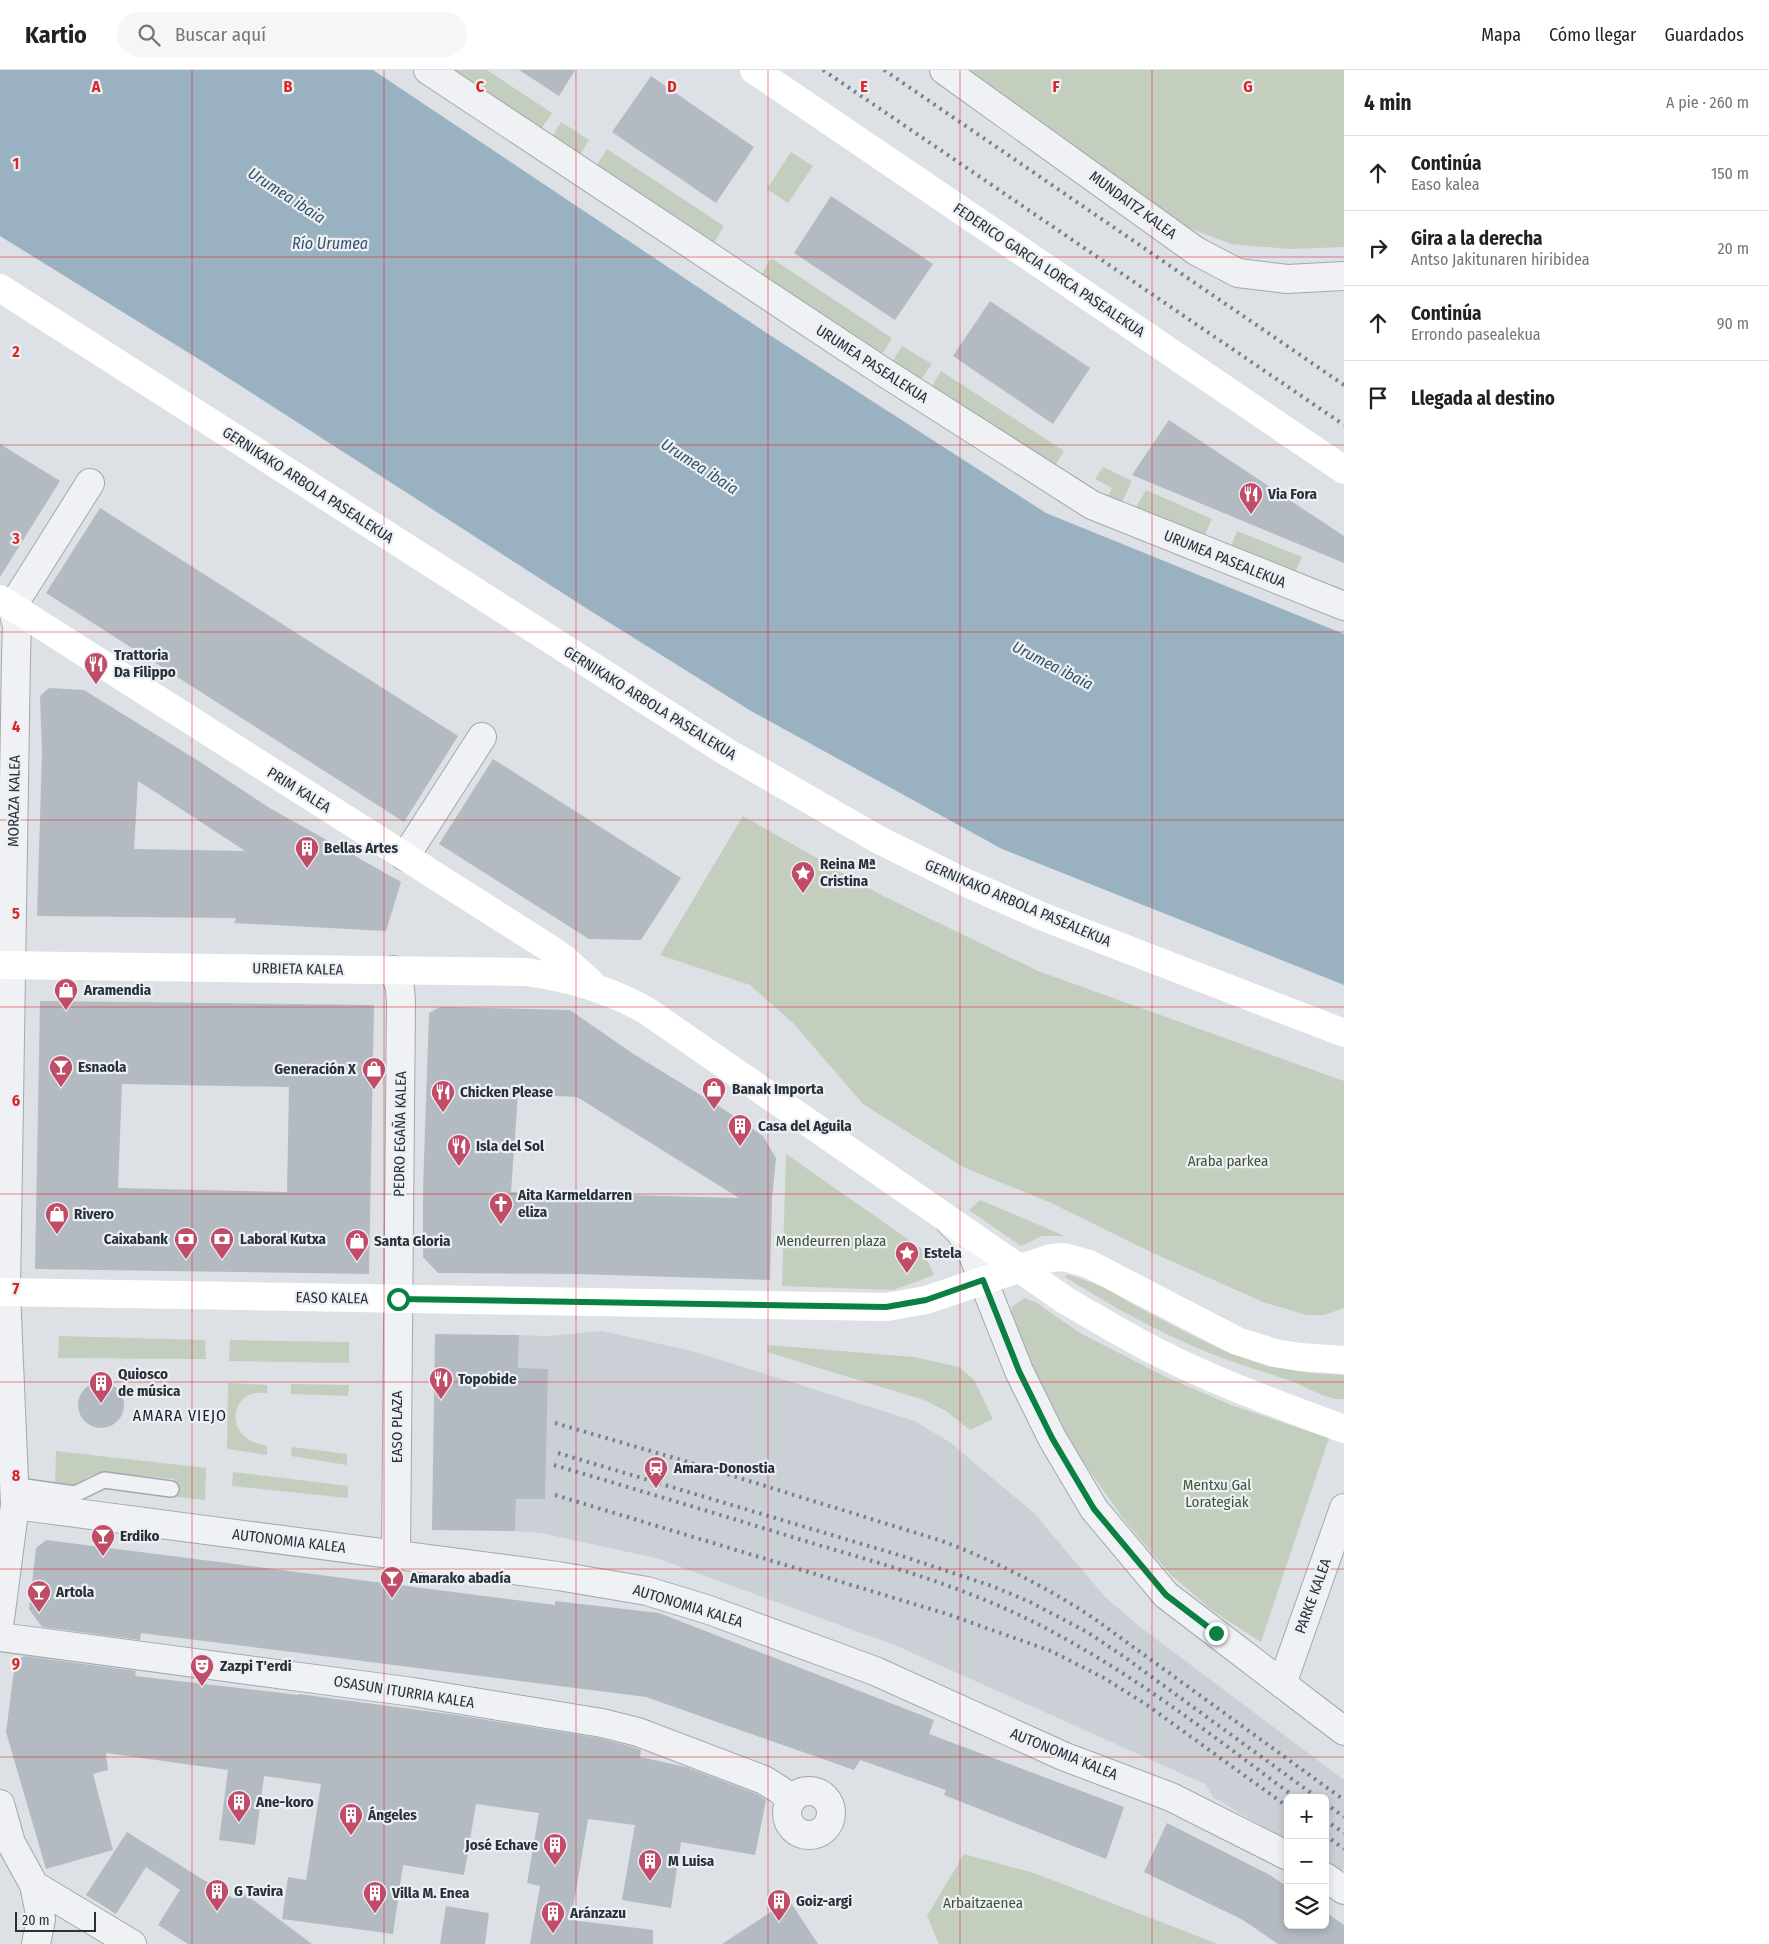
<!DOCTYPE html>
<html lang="es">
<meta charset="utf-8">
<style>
body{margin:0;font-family:"Fira Sans Condensed",sans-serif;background:#f6f6f6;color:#222}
.controls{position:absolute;right:15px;bottom:15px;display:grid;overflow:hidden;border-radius:8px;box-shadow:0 2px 8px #0003}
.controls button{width:45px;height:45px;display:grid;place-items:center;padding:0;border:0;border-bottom:1px solid #e0e0e0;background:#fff;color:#222;font:25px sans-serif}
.scale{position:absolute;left:15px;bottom:12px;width:81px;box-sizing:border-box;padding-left:5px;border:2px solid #28303a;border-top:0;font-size:14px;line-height:18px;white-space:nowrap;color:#28303a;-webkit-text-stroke:4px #eceff3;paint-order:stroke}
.stop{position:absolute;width:15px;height:15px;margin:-11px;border:4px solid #0b8043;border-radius:50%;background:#fff}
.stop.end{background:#0b8043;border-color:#fff;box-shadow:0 1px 5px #0008}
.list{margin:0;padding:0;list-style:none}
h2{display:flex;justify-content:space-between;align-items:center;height:65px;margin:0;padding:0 20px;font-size:21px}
h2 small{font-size:16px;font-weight:400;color:#767676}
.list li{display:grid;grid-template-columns:32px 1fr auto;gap:15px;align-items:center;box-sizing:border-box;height:75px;padding:0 20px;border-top:1px solid #e0e0e0}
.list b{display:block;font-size:19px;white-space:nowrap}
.list p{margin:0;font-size:16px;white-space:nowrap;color:#767676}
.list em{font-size:16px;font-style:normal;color:#767676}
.icon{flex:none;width:28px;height:28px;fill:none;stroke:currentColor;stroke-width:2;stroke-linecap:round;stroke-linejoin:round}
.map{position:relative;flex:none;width:1344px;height:1874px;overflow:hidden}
header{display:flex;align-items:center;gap:30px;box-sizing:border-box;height:70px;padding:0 25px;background:#fff;border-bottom:1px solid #e0e0e0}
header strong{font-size:24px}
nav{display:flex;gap:28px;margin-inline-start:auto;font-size:18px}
.search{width:350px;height:45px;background:#f6f6f6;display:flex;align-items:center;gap:12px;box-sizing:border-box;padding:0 18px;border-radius:28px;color:#767676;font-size:19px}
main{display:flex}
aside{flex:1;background:#fff}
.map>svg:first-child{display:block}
.built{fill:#cbd0d6}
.green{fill:#c4cebe}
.water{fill:#9ab1c2}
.building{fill:#b4bac1;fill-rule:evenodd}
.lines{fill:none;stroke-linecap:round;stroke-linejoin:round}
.lane-casing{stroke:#a3a8ae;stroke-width:18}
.street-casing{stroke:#a3a8ae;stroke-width:30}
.lane{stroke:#eff1f4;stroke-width:15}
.street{stroke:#eff1f4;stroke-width:28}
.secondary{stroke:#fff;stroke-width:28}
.rail{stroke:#78828d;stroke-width:4;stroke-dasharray:2.5 5;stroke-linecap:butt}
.route{stroke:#0b8043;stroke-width:6}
.grid{fill:none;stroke:#d62828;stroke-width:1;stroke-opacity:0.55}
.labels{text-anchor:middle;stroke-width:4.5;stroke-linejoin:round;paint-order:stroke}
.street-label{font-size:15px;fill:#28303a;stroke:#eceff3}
.poi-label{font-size:15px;font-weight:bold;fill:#28303a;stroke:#eceff3;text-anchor:start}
.park-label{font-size:15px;fill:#3f5436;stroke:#eceff3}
.water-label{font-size:16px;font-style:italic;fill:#365269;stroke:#eceff3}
.neighbourhood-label{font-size:16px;letter-spacing:1px;fill:#1a212b;stroke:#eceff3}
.grid-label{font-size:16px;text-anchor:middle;font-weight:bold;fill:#d62828;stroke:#eceff3;stroke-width:4.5;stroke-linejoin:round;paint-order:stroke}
</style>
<header>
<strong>Kartio</strong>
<div class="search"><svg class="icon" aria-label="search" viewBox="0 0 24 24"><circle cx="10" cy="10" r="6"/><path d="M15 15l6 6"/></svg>Buscar aquí</div>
<nav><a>Mapa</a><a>Cómo llegar</a><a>Guardados</a></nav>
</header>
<main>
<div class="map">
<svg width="1344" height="1874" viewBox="0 0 1344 1874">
<rect width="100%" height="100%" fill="#dde1e5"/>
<path class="built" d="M602 1261 692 1281 915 1351 951 1373 1035 1444 1104 1526 1139 1556 1344 1710V1797L1341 1804 1325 1794V1728H1288V1772L1213 1727 1205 1714 897 1576 656 1488 541 1463 515 1461 519 1265 548 1266Z"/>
<path class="green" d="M444 0H487L552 43 539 62Z
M968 0H1344V177L1290 179 1231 174 1181 155Z
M561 52 589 70 578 88 550 70Z
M607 79 724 156 711 177 594 99Z
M791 82 813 96 788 133 767 119Z
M771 188 892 268 879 289 759 209Z
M902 276 932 294 918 314 889 297Z
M941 301 1064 381 1051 402 929 321Z
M1103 397 1132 411 1120 436 1106 430 1112 418 1095 409Z
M1146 420 1212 449 1203 469 1134 441Z
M1237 461 1302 487 1293 508 1228 484Z
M743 746 883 826 1038 901 1344 1011V1238L1324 1245H1306L1263 1232 1151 1182 1049 1132 963 1097 863 1034 793 953 750 915 660 885Z
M786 1084 922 1179 934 1205 893 1220 782 1216Z
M980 1130 1065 1166H1042L1021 1176 969 1140Z
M1067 1204 1104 1217 1134 1235 1189 1264 1223 1280 1266 1296 1311 1303 1344 1305V1329C1328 1331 1309 1318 1294 1312 1265 1302 1235 1294 1207 1282 1157 1262 1110 1235 1065 1207Z
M1024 1228 1037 1233 1080 1263 1164 1306 1231 1335 1329 1368 1261 1572 1213 1541 1170 1504 1125 1451 1077 1383 1010 1255 1012 1237Z
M59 1266 205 1270 206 1289 58 1288Z
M230 1270 349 1272V1293L229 1291Z
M770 1275 914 1287 959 1297 974 1310 993 1349 970 1360 946 1341 927 1331 767 1282Z
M228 1313 267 1315V1323C262 1323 256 1322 251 1324 232 1332 230 1357 248 1369 253 1373 261 1374 267 1376V1385L227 1379Z
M291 1314 349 1315 348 1326 291 1324Z
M292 1377 347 1384V1395L291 1386Z
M56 1381 206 1398 205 1430 174 1427 175 1409 102 1403 90 1406 77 1414 67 1416 55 1415Z
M233 1402 348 1416V1428L232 1416Z
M964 1784 1034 1803 1218 1874H939L927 1846Z"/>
<path class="water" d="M0 0H373L765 262 1046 443 1344 564V915L1002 779 751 641 589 540 205 293 0 166Z"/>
<path class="building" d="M519 0H575L559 26Z
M651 6 754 77 716 133 612 62Z
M831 126 933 194 895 250 794 183Z
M990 231 1090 298 1053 354 953 286Z
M1169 350 1344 466V493L1132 405Z
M0 374 60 411 0 507Z
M100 438 458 666 404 752 46 523Z
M49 618 84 620 197 690 268 737 401 812 386 861 234 853 236 848 37 846 42 683 40 626ZM138 711 169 731 245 781 134 779Z
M493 689 681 808 641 870 589 869 439 774Z
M40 931 374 935 369 1204 35 1199ZM122 1014 289 1017 287 1122 118 1118Z
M440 937 570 940 632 983 725 1040 763 1066 776 1088 772 1129 770 1210 578 1204 438 1203 423 1187V1119L429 943ZM518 1024 577 1027 739 1128 511 1122Z
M435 1264 519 1265 518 1298 548 1299 545 1429H516L515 1461 432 1460Z
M78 1335a23 23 0 1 1 46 0a23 23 0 1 1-46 0Z
M46 1470 555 1535V1531L659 1543 934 1650 929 1664 1124 1737 1106 1789 944 1725 946 1720 860 1690 854 1700 646 1627 141 1563 140 1570 42 1557 29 1539 36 1478Z
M24 1586 136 1601 135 1606 299 1625V1624L456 1645 599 1668 633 1677 641 1680 640 1687 686 1697 757 1724 766 1730 755 1785 681 1772 671 1838 622 1830 635 1755 588 1749 571 1850 653 1860V1874H530L540 1816 527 1813 539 1743 476 1734 464 1805 403 1795 393 1864 282 1849 288 1807 306 1810 321 1714 264 1706 255 1775 219 1770 228 1700 106 1683 108 1700 93 1704 113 1780 46 1799 6 1662 15 1592Z
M1167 1753 1268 1804 1288 1817V1855H1325V1842L1344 1855V1874H1278L1243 1850 1144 1802Z
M127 1762 234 1829 240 1820 312 1874H188L158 1855 180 1820 146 1797 116 1844 86 1825Z
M789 1830 818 1874H722Z
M446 1836 489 1843 485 1874H440Z"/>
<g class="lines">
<g class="lane-casing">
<path id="lane" d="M14 1413 25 1417 75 1424 104 1410 171 1419"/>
</g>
<g class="street-casing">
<path id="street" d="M428 0 882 301 1092 435 1344 536
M944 0 1196 181 1238 203 1287 209 1344 206
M405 787 482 667
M394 900 400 918 401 932 396 1484
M950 1152 961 1163 971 1180 1019 1301 1052 1368 1094 1439 1166 1525 1344 1661
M15 1435 558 1506 647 1521 709 1540 875 1601 1063 1686 1171 1727 1288 1786
M0 1549 15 1435 6 1222 16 586 17 556 12 537 90 413
M0 1567 413 1622 602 1653 638 1662 764 1710 780 1720 791 1731
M1282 1614 1344 1438
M787 1743a22 22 0 1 1 44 0a22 22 0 1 1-44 0Z
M0 1734 11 1773 34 1815 41 1849 36 1874
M1325 1807 1344 1820
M34 1815 132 1874"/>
</g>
<use href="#lane" class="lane"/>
<use href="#street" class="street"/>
<path class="secondary" d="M754 0 1344 400
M0 218 725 681 879 770 962 811 1046 848 1344 963
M0 529 552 880 567 891 591 913
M0 895 526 902C570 908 609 919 647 941L1065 1230C1097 1249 1129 1268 1161 1284 1220 1314 1283 1336 1344 1359
M0 1222 887 1237 926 1230 1051 1188 1064 1187 1089 1194 1237 1271 1275 1283 1300 1287 1344 1290"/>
<path class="rail" d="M823 0 1344 355
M884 0 1344 315
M555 1353 688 1392 942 1471C995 1491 1044 1516 1092 1547L1344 1730
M558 1383 902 1486 992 1516 1030 1532 1087 1562 1123 1586 1318 1728
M554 1395C641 1421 728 1447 815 1474 883 1494 953 1514 1017 1544 1119 1592 1206 1661 1296 1728
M555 1425 947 1544 1051 1581 1104 1608 1147 1635 1288 1737
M1325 1733 1344 1747
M1325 1750 1344 1763
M1325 1765 1344 1779"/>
</g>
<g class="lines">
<path class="route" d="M398 1229 886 1237 926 1230 983 1210 1019 1301 1052 1368 1094 1439 1166 1525 1216 1563"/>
</g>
<path class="grid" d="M192 0V1874M384 0V1874M576 0V1874M768 0V1874M960 0V1874M1152 0V1874M0 187H1344M0 375H1344M0 562H1344M0 750H1344M0 937H1344M0 1124H1344M0 1312H1344M0 1499H1344M0 1687H1344"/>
<defs>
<g id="restaurant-pin" transform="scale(1.25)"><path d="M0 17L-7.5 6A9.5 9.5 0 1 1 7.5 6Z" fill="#c04c68" stroke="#eceff3"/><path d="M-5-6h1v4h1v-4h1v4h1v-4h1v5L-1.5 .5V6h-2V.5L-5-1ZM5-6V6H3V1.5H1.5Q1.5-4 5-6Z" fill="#fff"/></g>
<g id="building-pin" transform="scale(1.25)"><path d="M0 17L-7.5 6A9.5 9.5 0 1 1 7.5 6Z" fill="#c04c68" stroke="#eceff3"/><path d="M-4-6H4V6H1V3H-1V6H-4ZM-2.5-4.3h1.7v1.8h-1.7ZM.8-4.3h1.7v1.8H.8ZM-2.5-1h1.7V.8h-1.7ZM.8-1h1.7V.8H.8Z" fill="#fff"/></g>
<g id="sight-pin" transform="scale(1.25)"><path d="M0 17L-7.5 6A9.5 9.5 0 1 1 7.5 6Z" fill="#c04c68" stroke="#eceff3"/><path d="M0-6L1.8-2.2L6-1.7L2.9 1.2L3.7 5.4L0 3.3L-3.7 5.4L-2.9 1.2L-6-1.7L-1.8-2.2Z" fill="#fff"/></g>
<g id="shop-pin" transform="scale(1.25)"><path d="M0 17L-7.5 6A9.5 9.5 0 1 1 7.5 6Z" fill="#c04c68" stroke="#eceff3"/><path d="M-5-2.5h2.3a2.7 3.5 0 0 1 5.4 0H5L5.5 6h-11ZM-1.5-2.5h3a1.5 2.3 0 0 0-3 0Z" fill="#fff"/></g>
<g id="bar-pin" transform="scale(1.25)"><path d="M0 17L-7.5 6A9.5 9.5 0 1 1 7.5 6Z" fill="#c04c68" stroke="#eceff3"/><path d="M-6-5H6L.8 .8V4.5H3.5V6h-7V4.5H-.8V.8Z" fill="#fff"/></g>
<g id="church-pin" transform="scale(1.25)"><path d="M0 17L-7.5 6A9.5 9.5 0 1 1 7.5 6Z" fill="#c04c68" stroke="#eceff3"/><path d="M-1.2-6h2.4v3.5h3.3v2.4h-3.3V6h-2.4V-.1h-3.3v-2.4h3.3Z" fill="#fff"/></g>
<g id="bank-pin" transform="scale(1.25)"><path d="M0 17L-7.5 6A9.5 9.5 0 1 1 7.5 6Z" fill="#c04c68" stroke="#eceff3"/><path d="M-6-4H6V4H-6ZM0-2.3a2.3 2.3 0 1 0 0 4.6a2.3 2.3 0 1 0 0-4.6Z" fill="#fff"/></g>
<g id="station-pin" transform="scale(1.25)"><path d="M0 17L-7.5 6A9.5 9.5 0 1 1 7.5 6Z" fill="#c04c68" stroke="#eceff3"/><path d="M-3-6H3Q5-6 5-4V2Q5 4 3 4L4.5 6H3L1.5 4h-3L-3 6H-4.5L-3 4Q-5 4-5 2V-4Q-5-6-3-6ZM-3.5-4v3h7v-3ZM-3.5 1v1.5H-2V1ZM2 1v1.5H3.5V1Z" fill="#fff"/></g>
<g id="theatre-pin" transform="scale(1.25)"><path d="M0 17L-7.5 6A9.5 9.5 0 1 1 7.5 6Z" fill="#c04c68" stroke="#eceff3"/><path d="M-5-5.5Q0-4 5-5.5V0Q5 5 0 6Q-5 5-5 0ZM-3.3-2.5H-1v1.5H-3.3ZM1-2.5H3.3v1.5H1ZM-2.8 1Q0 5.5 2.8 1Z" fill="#fff"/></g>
</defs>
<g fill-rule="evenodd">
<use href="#restaurant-pin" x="1251" y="424"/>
<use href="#restaurant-pin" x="96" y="594"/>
<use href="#building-pin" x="307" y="778"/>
<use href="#sight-pin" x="803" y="803"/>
<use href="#shop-pin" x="66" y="920"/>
<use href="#bar-pin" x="61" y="997"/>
<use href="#shop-pin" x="374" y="999"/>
<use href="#shop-pin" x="714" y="1019"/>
<use href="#restaurant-pin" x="443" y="1022"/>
<use href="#building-pin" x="740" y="1056"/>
<use href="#restaurant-pin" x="459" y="1076"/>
<use href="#church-pin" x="501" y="1134"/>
<use href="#shop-pin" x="57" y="1144"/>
<use href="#bank-pin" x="186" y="1169"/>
<use href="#bank-pin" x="222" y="1169"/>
<use href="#shop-pin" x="357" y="1171"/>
<use href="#sight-pin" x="907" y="1183"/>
<use href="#restaurant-pin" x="441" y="1309"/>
<use href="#building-pin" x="101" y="1313"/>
<use href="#station-pin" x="656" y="1398"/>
<use href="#bar-pin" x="103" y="1466"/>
<use href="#bar-pin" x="392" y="1508"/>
<use href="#bar-pin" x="39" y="1522"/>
<use href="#theatre-pin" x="202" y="1596"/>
<use href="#building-pin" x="239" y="1732"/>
<use href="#building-pin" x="351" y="1745"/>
<use href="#building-pin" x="555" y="1775"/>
<use href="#building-pin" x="650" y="1791"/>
<use href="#building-pin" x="217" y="1821"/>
<use href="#building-pin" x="375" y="1823"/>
<use href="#building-pin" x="779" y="1831"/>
<use href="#building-pin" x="553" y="1843"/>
</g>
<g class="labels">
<g class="street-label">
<text transform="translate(1133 135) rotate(36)" y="5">MUNDAITZ KALEA</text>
<text transform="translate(1049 200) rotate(34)" y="5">FEDERICO GARCIA LORCA PASEALEKUA</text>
<text transform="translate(872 294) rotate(33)" y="5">URUMEA PASEALEKUA</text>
<text transform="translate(308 415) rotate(33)" y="5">GERNIKAKO ARBOLA PASEALEKUA</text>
<text transform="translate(1225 489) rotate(22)" y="5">URUMEA PASEALEKUA</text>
<text transform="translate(650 633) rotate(32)" y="5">GERNIKAKO ARBOLA PASEALEKUA</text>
<text transform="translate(299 720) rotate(32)" y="5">PRIM KALEA</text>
<text transform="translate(14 731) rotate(-89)" y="5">MORAZA KALEA</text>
<text transform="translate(1018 833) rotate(23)" y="5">GERNIKAKO ARBOLA PASEALEKUA</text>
<text transform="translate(298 899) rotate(1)" y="5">URBIETA KALEA</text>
<text transform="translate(400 1064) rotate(-89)" y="5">PEDRO EGAÑA KALEA</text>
<text transform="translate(332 1228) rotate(1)" y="5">EASO KALEA</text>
<text transform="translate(397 1357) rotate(-90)" y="5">EASO PLAZA</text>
<text transform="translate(289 1471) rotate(7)" y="5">AUTONOMIA KALEA</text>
<text transform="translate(1313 1526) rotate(-70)" y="5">PARKE KALEA</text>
<text transform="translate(688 1536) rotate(17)" y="5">AUTONOMIA KALEA</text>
<text transform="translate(404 1622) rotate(9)" y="5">OSASUN ITURRIA KALEA</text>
<text transform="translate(1064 1684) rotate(22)" y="5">AUTONOMIA KALEA</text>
</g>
<g class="poi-label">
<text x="1268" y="429">Via Fora</text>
<text x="114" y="590">Trattoria<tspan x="114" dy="17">Da Filippo</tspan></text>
<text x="324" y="783">Bellas Artes</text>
<text x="820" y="799">Reina Mª<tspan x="820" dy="17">Cristina</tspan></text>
<text x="84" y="925">Aramendia</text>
<text x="78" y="1002">Esnaola</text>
<text x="356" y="1004" text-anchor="end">Generación X</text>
<text x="732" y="1024">Banak Importa</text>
<text x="460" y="1027">Chicken Please</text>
<text x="758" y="1061">Casa del Aguila</text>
<text x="476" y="1081">Isla del Sol</text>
<text x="518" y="1130">Aita Karmeldarren<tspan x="518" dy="17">eliza</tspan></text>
<text x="74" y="1149">Rivero</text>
<text x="168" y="1174" text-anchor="end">Caixabank</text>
<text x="240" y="1174">Laboral Kutxa</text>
<text x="374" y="1176">Santa Gloria</text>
<text x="924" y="1188">Estela</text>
<text x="118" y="1309">Quiosco<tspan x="118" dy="17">de música</tspan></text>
<text x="458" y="1314">Topobide</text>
<text x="674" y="1403">Amara-Donostia</text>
<text x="120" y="1471">Erdiko</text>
<text x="410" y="1513">Amarako abadía</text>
<text x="56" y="1527">Artola</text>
<text x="220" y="1601">Zazpi T'erdi</text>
<text x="256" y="1737">Ane-koro</text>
<text x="368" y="1750">Ángeles</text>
<text x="538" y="1780" text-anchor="end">José Echave</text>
<text x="668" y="1796">M Luisa</text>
<text x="234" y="1826">G Tavira</text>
<text x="392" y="1828">Villa M. Enea</text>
<text x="796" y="1836">Goiz-argi</text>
<text x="570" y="1848">Aránzazu</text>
</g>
<g class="park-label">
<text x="1228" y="1096">Araba parkea</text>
<text x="831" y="1176">Mendeurren plaza</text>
<text x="1217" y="1420">Mentxu Gal<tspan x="1217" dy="17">Lorategiak</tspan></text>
<text x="983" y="1838">Arbaitzaenea</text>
</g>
<g class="water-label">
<text transform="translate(287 125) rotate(33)" y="6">Urumea ibaia</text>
<text x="330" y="179">Río Urumea</text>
<text transform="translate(700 396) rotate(33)" y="6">Urumea ibaia</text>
<text transform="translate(1053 595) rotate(27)" y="6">Urumea ibaia</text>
</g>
<g class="neighbourhood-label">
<text x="180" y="1351">AMARA VIEJO</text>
</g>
</g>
<g class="grid-label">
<text x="96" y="22">A</text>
<text x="288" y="22">B</text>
<text x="480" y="22">C</text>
<text x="672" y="22">D</text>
<text x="864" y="22">E</text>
<text x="1056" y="22">F</text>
<text x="1248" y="22">G</text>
<text x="16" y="99">1</text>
<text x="16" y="287">2</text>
<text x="16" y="474">3</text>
<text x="16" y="662">4</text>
<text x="16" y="849">5</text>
<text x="16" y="1036">6</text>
<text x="16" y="1224">7</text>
<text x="16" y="1411">8</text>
<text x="16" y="1599">9</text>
</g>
</svg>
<div class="controls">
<button>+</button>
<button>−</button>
<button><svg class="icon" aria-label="layers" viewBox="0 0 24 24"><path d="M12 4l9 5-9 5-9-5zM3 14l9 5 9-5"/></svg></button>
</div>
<div class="scale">20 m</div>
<div class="stop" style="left:398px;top:1229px"></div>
<div class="stop end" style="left:1216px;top:1563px"></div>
</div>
<aside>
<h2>4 min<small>A pie · 260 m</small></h2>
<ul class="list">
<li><svg class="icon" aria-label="ahead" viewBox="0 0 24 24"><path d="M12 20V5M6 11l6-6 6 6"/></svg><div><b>Continúa</b><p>Easo kalea</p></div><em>150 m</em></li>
<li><svg class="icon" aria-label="right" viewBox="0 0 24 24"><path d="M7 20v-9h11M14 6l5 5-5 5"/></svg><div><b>Gira a la derecha</b><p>Antso Jakitunaren hiribidea</p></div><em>20 m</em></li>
<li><svg class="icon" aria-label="ahead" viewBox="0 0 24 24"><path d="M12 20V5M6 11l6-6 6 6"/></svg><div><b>Continúa</b><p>Errondo pasealekua</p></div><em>90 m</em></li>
<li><svg class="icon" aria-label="arrive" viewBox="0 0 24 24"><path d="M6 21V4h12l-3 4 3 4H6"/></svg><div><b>Llegada al destino</b></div></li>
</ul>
</aside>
</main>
